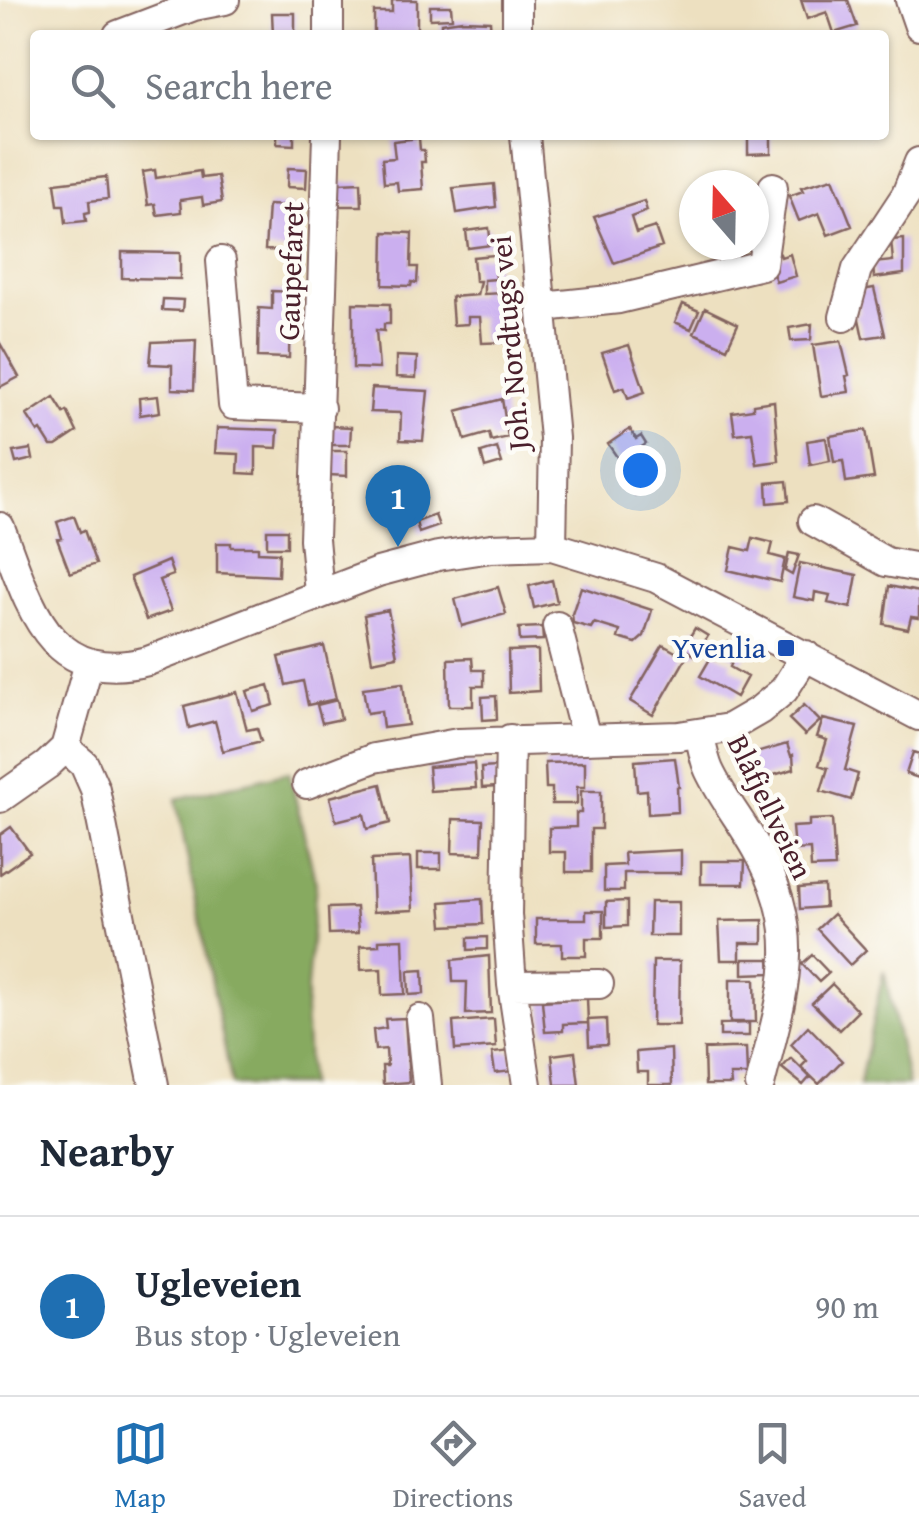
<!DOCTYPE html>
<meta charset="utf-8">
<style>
body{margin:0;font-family:"Gentium Book Plus",serif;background:#f6f6f7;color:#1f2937}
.compass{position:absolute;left:679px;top:170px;width:90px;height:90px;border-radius:50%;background:#fff;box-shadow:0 2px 8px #0004;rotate:340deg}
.you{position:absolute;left:640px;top:470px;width:35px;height:35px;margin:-25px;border:8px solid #fff;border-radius:50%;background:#1a73e8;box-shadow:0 0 0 15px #1a73e833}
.badge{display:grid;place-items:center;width:65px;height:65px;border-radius:50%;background:#1f6fb2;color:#fff;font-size:32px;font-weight:700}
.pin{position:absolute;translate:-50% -82px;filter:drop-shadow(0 2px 5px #0008)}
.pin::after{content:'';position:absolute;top:52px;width:35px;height:30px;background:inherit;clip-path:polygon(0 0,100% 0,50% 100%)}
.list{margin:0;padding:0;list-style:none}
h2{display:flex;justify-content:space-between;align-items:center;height:130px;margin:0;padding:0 40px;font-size:42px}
h2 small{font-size:32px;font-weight:400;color:#747a83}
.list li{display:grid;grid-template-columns:65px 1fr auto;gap:30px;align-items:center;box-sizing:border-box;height:180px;padding:0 40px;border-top:2px solid #e0e1e3}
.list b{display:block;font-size:38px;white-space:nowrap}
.list p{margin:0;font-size:32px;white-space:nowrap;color:#747a83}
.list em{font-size:32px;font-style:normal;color:#747a83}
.icon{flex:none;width:55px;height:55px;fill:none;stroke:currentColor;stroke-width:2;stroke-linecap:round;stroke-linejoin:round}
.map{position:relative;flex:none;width:919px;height:1085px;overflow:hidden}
.search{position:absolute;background:#fff;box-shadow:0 2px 8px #0004;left:30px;right:30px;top:30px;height:110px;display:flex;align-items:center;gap:25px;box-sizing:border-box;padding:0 35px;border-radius:10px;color:#747a83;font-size:38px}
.sheet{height:310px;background:#fff}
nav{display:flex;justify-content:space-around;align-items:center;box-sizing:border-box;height:140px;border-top:2px solid #e0e1e3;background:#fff;font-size:28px;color:#747a83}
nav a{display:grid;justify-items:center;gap:5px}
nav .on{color:#1f6fb2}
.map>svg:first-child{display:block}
.forest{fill:#87aa60;stroke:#686446;stroke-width:2.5}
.building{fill:#cbafef}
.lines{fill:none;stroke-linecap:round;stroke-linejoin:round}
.minor-casing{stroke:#83635f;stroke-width:32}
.minor{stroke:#fff;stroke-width:28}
.transit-dot{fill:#1a4fb4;stroke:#fdfcf7;stroke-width:4}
.labels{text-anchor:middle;stroke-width:9;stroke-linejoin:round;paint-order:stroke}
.street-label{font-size:30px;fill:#4a1f2b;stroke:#fdfcf7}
.transit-label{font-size:30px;fill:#164399;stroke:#fdfcf7;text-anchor:end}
</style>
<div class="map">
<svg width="919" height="1085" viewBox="0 0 919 1085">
<rect width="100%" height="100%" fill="#fdfcf7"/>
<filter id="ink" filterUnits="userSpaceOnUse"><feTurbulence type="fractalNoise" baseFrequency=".01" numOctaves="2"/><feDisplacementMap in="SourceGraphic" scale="20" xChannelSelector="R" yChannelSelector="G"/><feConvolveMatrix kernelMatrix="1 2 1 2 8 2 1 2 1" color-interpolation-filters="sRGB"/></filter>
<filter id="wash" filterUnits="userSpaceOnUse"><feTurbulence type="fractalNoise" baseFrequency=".0048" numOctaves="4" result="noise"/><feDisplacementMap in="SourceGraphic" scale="40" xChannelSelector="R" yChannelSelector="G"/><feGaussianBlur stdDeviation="2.25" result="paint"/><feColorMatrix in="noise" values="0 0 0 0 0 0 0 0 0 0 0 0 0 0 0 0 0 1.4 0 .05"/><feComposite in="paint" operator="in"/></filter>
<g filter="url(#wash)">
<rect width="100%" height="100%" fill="#ede0c0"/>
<path class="forest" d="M289 772 316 883 305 1010 309 1085H232L176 799Z
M884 970 908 1085H859Z"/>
<g id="blocks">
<path class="building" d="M392 0H417V35H374V12H392Z
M801 0H848L857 26 834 33 827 12 807 19Z
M430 6H451L452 18 430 19Z
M272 13H295V35H273Z
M462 20 490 21 491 35H441V23Z
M277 135H294V145L277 144Z
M748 135H771V153L748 154Z
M419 138 420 150H424L425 162H421L423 189 398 191 397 182 384 183 382 159 395 158 393 141Z
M288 168 307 169 306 188 287 187Z
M155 170 156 178 200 171 201 178 218 176 222 202 203 205 202 197 180 200 181 212 157 215 155 204 148 205 143 172Z
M106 177 108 199 89 201 90 212 85 213 86 221 66 223 64 205H58L55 183Z
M833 178 852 226 828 235 819 213 799 221 789 196 803 191 801 187Z
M361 182 362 206H340L339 183Z
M494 184 496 207 457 213 453 188Z
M644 201 647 211 631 217 636 233 655 227 662 247 614 263 594 217Z
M268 205 292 206 290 251 265 250Z
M489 228 491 245 468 248 466 231Z
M384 232 412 233 411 267H418L417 283 412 282 411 286 383 285Z
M904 239V274L874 278 873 263 893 261 891 240Z
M122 252 180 253V279L122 278Z
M780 254 781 257 790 254 796 276 776 282 769 260Z
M494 255 496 279 484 280V294L504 293 508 342 482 343 480 317H468V324L453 325 451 297 477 295 480 281H475L473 257Z
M874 288 885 335 863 338 859 319H856L855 314 860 313 856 291Z
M272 291 296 292 295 305H290L289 358 258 357 259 308 272 309Z
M163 299 183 300 182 311 162 310Z
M353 303 390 304V324H384V331L376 330 379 369 353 368Z
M683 304 699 311 691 329 675 322Z
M705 308 738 324 727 348 694 333Z
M812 324 811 340 791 341 789 328Z
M196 340 194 390 172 389V365L150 364 152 342Z
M841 341 849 375 846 376 849 392 821 396 813 345Z
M0 343 19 377 0 387Z
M629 345 645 392 628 398 624 387 615 390 602 353Z
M396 356 417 357 416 378 396 377Z
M372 388 428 391 423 441 400 440 401 413 370 412Z
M158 396 160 412 140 415 139 398Z
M54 397 64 413 67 411 77 432 56 446H51L41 430 38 432 27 415Z
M502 399 508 437 491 441 489 433 465 440 457 411Z
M774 401 779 461 757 464 752 432 735 434 732 412 753 409V404Z
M330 426 351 427 350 445H329Z
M217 428 278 430 277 448 256 447V474L238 473 239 454 215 453Z
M630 429 636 439 641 436 646 444 640 448 655 468 645 474 652 484 635 495 627 483 631 480 626 470 608 444Z
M866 430 874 478 846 482 843 461 834 462 830 436Z
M826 438 830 461 810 465 807 441Z
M497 448 502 463 485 468 481 453Z
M31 449 33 459 16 463 13 452Z
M330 451H347V476L329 475Z
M787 481 789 501 768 503 767 483Z
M435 515 439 526 419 533 416 522Z
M74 516 80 532 84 530 96 564 70 573 57 539 62 538 57 522Z
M267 530H287V547H267Z
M753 538 773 543 770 555 785 559 780 582 728 570 733 547 750 551Z
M217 543H231V547H258V552L279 553 278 576 217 573Z
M789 553 799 555 792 575 785 571Z
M168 561 173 575 159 580 171 611 146 620 130 577Z
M800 563 857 575 851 608 828 603 830 595 815 592 814 601 793 597Z
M552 580 557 602 534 608 529 586Z
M889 586 919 592V618L911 617 908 629 884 624Z
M498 587 506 614 462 626 455 599Z
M581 587 652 610 644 636 636 643 618 638 620 631 594 623 591 628 573 623 572 614Z
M388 610 397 656 372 661 364 615Z
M542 627 543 640 520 641 519 628Z
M695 628 708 636 696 656 683 648Z
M729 642 748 651 742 661 724 652Z
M663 645 686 658 653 715 630 701Z
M324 646 336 699 308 705 303 681 286 685 279 657Z
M538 650 539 691 509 693 508 651Z
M714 652 732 662 730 667 747 677 736 697 700 676Z
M472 658 473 670H484V686H473V706H449L448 659Z
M403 683 408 725 383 728 381 711 367 713 363 688Z
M269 685 274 705 253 711 247 691Z
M237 692 247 730 257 728 261 741 223 751 215 721 189 728 184 706Z
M496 696 497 719 483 720 482 697Z
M337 700 341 719 322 723 317 705Z
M804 705 820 721 805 735 789 719Z
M823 719 857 727 845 770 858 774 851 800 821 791 828 768 819 765 827 740 817 737Z
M787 744 791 756 793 755 794 769 747 783 739 758Z
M913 752 919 754V778L906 774Z
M675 758 679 787H677L678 812 648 814 647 790 637 791 635 761Z
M585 762V787H577V804H552V788H546L545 763Z
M474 763 476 788 430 791 428 767Z
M496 767 497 787 482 788 481 768Z
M381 784 390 823 367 829 364 814 336 821 330 797Z
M581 791H601V829H591V872H566V852H549V828L576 827V813H581Z
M453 819 483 820 482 854 452 853Z
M832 819 835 867 811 868 810 849 794 850 792 827 809 826V820Z
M11 827 30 853 0 874V835Z
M681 850V873H624V891H604V866L625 865 624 853Z
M418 853H441V869H418Z
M410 858 413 910 373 912 371 860Z
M701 861H745L744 884H701Z
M824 886 825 907 800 909 799 888Z
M482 899 483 924 443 926 441 902Z
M627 901V926L606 927V902Z
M650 902H679V936H649Z
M356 907 358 933 329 934 328 908Z
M586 911H603V938H586V956H562V944H536V919H586Z
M833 914 866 950 850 965 817 929Z
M763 920V943H740V960H721L719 921Z
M487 937V949L468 950V938Z
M403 939 405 994 382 995 381 969 361 970 360 946 379 945V940Z
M812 955 829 973 819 982 802 964Z
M489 956 491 1013 466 1014 467 982H453L452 960Z
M743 959H770L771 973 743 974Z
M653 961H680L679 1025H652Z
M423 970 424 994 409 995 408 971Z
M730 979H755L756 1022H730Z
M832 984 858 1011 839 1030 812 1003Z
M587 998 588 1023 563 1024V1031L545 1032 542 1001Z
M405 1018 409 1082 383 1084 382 1066H387L386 1049 375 1050 373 1030 386 1028 385 1019Z
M494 1019 496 1047 455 1050 453 1022Z
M606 1019 607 1045 589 1046 588 1020Z
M749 1023V1036H720V1024Z
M808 1026 842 1061 819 1084 801 1067 807 1061 791 1044Z
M730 1048H746L747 1075H730L731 1085H705L704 1049Z
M671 1049 672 1085H648V1072H637L636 1052Z
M511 1051 514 1071 495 1073 492 1053Z
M575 1052 579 1085H555L552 1055Z
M791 1058 810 1077 803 1085 782 1068Z"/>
</g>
</g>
<g filter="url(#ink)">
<use href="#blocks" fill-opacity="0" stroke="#83635f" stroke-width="2.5"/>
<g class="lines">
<g class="minor-casing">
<path id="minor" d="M329 0V35
M517 0V35
M910 0 919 26
M118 35 194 6 225 0
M525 135 554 438 552 546
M221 261 233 405 320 408
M543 307 619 299 762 265 773 187
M844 317 857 269 906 195 919 162
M813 521 886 562 919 568
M0 527C29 602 47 687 148 661L378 572 438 556 491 548 552 546 656 578 919 716
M319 593 314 539 327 135
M557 626 586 738
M699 733C702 745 704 759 709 770 722 798 742 822 757 849 807 936 782 995 760 1085
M510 739 507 914 512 985 527 1085
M65 748 84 764 95 789 154 1085
M307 784 374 758 458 743 679 736 729 728 760 710 784 690 806 655
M0 798 47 765 65 748 89 663
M512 985 599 984
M420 1019 427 1085"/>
</g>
<use href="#minor" class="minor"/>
</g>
</g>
<rect class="transit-dot" x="776" y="638" width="20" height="20" rx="5"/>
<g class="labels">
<g class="street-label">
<text transform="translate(291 271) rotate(-88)" y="10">Gaupefaret</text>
<text transform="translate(510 343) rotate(-95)" y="10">Joh. Nordtugs vei</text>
<text transform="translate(770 807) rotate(64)" y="10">Blåfjellveien</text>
</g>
<g class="transit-label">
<text x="766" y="658">Yvenlia</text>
</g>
</g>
</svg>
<svg class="compass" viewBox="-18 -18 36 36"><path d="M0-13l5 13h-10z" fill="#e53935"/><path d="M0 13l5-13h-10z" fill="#747a83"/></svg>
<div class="you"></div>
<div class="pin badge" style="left:398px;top:547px">1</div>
<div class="search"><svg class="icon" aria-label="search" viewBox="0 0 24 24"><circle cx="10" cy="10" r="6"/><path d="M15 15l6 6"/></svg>Search here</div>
</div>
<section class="sheet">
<h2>Nearby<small></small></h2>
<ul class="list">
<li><span class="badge">1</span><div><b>Ugleveien</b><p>Bus stop · Ugleveien</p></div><em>90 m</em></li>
</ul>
</section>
<nav>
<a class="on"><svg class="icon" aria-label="map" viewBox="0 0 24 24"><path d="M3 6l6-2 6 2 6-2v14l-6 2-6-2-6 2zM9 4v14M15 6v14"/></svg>Map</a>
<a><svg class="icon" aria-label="directions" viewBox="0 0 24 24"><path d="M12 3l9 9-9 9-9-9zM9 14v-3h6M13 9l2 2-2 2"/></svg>Directions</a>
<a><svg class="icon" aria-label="saved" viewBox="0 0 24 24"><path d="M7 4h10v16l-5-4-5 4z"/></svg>Saved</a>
</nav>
